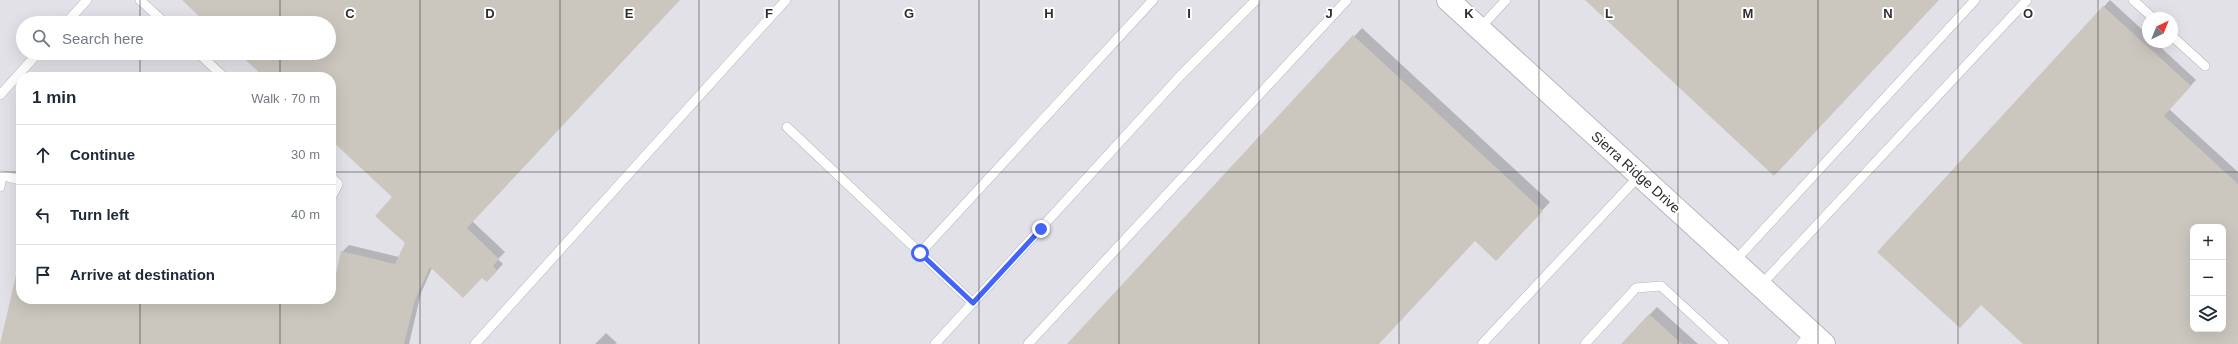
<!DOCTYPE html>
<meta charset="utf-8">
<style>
body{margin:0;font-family:Helvetica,sans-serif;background:#f2f2f3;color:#1f2937}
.controls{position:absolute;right:12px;bottom:12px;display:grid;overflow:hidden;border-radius:8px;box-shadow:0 4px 16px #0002}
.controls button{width:36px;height:36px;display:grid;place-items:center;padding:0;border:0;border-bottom:1px solid #e0e1e3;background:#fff;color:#1f2937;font:20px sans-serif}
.compass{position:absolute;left:2142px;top:12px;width:36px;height:36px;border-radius:50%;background:#fff;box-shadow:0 4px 16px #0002;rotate:43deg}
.stop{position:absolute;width:12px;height:12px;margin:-9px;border:3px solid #4264fb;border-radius:50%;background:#fff}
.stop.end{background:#4264fb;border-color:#fff;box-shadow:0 1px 4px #0008}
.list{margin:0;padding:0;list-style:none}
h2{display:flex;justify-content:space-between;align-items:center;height:52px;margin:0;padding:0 16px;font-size:17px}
h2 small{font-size:13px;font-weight:400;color:#747a83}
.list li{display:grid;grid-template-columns:26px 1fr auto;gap:12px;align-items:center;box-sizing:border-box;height:60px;padding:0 16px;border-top:1px solid #e0e1e3}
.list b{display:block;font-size:15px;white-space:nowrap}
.list em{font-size:13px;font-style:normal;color:#747a83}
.icon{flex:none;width:22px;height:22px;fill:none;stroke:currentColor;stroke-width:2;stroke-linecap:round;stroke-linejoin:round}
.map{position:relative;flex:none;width:2238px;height:344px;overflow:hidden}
.search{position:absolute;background:#fff;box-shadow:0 4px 16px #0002;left:16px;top:16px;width:320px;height:44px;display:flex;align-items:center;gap:10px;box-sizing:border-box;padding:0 14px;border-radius:22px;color:#747a83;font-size:15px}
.panel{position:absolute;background:#fff;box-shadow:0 4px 16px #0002;left:16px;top:72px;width:320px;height:232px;border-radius:16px}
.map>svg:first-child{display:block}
.industrial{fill:#e3e1e8;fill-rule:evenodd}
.shadow{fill:#0003;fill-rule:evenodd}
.building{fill:#cbc7bf;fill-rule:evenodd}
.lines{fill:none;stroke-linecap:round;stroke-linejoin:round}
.lane-casing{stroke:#b4b7c1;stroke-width:10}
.secondary-casing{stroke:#b4b7c1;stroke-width:24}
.lane{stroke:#fff;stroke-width:9}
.secondary{stroke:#fff;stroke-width:22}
.route{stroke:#4264fb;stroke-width:5}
.grid{fill:none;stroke:#2e2e2e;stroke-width:1;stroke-opacity:0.55}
.labels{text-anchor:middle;stroke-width:4;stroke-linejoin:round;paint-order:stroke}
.street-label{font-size:14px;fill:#2e2e2e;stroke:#fff}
.grid-label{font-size:13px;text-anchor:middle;font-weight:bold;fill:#2e2e2e;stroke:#fff;stroke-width:4;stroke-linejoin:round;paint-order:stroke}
</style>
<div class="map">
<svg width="2238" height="344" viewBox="0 0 2238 344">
<rect width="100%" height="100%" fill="#efe9e1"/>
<path class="industrial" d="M0 0H2238V344H0ZM2148 18H2172V42H2148ZM23 23H329V53H23ZM21 77H331V299H21ZM2193 227H2223V329H2193Z"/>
<path class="shadow" d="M183 0H679L472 221 505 252 498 259 503 264 487 281 482 277 432 268 421 293 409 344H1L21 257V299H331V280L335 281 342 252 349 245 399 257 406 243 393 197 331 139V77H265L240 53H329V23H208Z
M2110 0 2148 35V42H2155L2196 80 2169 109 2238 172V344H2025L1981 304 1878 252ZM2193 227H2223V329H2193Z
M1362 28 1550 202 1504 252 1475 240 1378 344H1068Z
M1657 307 1698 344H1622Z
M606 333 617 343 615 344H595Z"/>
<path class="building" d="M182 0H680L467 228 499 259 493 266 497 271 487 282 482 278 463 298 430 267 415 300 404 344H0L16 275H21V299H331V288H333L341 251 395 264 405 243 375 216 392 197 331 140V77H264L238 53H329V23H206Z
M1585 0H1939L1774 176Z
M2103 6 2191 86 2164 116 2238 184V344H2023L1981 305 1960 328 1877 252ZM2193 227H2223V329H2193Z
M1353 35 1543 211 1526 229 1496 261 1475 241 1379 344H1067Z
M1649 314 1682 344H1621Z"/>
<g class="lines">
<g class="lane-casing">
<path id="lane" d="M140 0 165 23
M2133 0 2153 18
M66 23 87 0
M1480 28 1506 0
M2172 36 2205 66
M198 53 224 77
M0 95 38 53
M787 127 973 303
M0 175 21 180
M331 177 338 184 331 198
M0 187 2 176
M920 253 1153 0
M1734 262 1975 0
M1760 286 2027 0
M475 344 786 0
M935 344 1181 75 1256 0
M1028 344 1347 0
M1482 344 1639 176
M1585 344 1636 288 1661 286 1724 344
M1801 344 1811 333"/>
</g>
<g class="secondary-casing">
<path id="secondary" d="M1448 0 1824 344"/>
</g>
<use href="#lane" class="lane"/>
<use href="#secondary" class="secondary"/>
</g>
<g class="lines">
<path class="route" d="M920 253 973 303 1041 229"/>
</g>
<path class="grid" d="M140 0V23M280 0V23M420 0V344M560 0V344M699 0V344M839 0V344M979 0V344M1119 0V344M1259 0V344M1399 0V344M1539 0V344M1678 0V344M1818 0V344M1958 0V344M2098 0V344M140 53V77M280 53V77M0 172H21M331 172H2238M140 299V344M280 299V344"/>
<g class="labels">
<g class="street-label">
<text transform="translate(1636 172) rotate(42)" y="5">Sierra Ridge Drive</text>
</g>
</g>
<g class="grid-label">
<text x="350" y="18">C</text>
<text x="490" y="18">D</text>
<text x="629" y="18">E</text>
<text x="769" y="18">F</text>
<text x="909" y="18">G</text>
<text x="1049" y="18">H</text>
<text x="1189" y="18">I</text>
<text x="1329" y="18">J</text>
<text x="1469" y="18">K</text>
<text x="1609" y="18">L</text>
<text x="1748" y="18">M</text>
<text x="1888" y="18">N</text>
<text x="2028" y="18">O</text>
</g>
</svg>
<div class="controls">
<button>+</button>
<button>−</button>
<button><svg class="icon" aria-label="layers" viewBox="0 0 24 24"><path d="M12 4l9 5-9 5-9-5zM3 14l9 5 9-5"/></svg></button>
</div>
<svg class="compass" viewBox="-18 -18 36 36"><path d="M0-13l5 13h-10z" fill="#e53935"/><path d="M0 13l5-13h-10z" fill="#747a83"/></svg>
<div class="stop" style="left:920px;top:253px"></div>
<div class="stop end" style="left:1041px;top:229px"></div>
<div class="search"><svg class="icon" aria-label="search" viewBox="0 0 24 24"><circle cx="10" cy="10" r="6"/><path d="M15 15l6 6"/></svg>Search here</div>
<section class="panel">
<h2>1 min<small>Walk · 70 m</small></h2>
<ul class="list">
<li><svg class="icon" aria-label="ahead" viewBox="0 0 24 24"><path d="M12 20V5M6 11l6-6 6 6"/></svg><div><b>Continue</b></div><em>30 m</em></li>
<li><svg class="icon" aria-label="left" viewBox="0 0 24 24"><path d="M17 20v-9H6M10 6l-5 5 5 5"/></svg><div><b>Turn left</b></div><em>40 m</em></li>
<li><svg class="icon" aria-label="arrive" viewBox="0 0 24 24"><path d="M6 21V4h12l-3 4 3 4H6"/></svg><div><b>Arrive at destination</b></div></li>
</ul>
</section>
</div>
